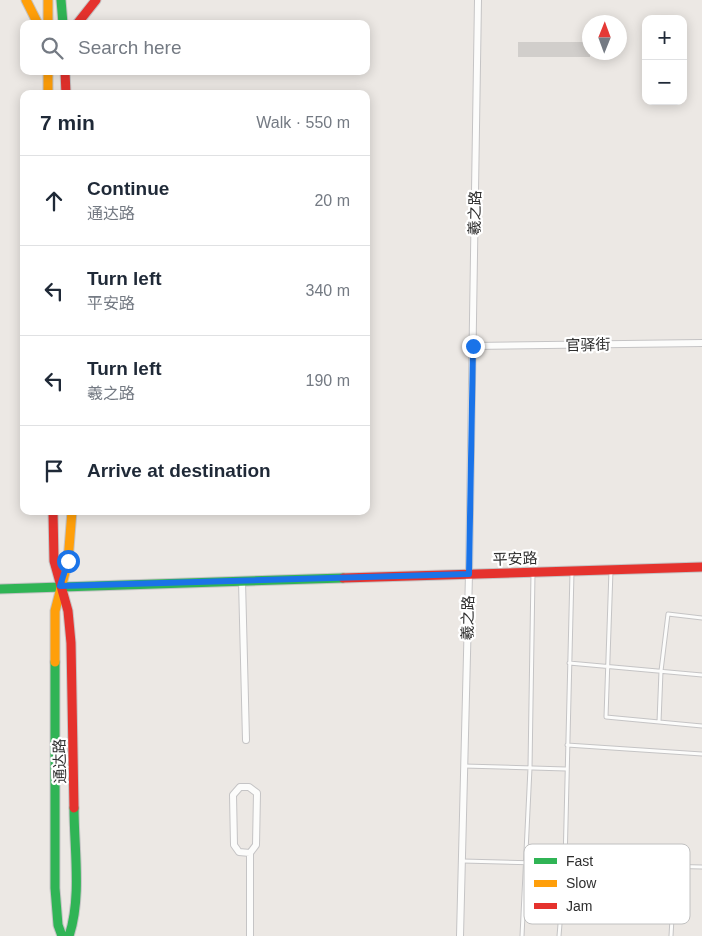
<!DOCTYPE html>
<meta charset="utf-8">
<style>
body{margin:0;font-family:Helvetica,"Noto Sans SC",sans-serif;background:#f2f2f3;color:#1f2937}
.controls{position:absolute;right:15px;top:15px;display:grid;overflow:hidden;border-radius:10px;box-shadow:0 2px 12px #0003}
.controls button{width:45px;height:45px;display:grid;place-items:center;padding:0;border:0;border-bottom:1px solid #e0e1e3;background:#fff;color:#1f2937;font:25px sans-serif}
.compass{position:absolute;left:582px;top:15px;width:45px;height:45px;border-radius:50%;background:#fff;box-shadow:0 2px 12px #0003;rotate:1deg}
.stop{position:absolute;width:15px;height:15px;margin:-11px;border:4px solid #1a73e8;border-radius:50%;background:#fff}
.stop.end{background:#1a73e8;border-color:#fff;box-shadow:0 1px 5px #0008}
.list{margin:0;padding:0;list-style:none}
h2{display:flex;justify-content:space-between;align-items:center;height:65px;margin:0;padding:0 20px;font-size:21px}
h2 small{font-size:16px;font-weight:400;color:#747a83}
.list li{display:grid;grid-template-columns:32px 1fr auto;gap:15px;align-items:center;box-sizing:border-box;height:90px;padding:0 20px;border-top:1px solid #e0e1e3}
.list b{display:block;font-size:19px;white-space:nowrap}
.list p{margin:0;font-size:16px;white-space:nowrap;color:#747a83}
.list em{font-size:16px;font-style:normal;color:#747a83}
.icon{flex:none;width:28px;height:28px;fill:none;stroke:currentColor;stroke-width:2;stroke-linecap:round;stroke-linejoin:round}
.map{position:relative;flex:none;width:702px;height:936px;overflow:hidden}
.search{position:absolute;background:#fff;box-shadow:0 2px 12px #0003;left:20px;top:20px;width:350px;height:55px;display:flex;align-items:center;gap:12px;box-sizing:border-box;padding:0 18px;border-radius:10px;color:#747a83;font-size:19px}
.panel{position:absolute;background:#fff;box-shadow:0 2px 12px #0003;left:20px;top:90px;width:350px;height:425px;border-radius:10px}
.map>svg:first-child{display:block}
.building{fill:#d1cecb}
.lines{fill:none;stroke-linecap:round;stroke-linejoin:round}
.lane-casing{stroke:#c5c4c5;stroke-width:5}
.street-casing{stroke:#c5c4c5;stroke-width:8}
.fast-casing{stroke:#c5c4c5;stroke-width:11}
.slow-casing{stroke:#c5c4c5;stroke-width:11}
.jam-casing{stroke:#c5c4c5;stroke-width:11}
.lane{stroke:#fcfcfb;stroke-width:3}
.street{stroke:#fcfcfb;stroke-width:6}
.fast{stroke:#30b455;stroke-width:9}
.slow{stroke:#ff9f0a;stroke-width:9}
.jam{stroke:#e5322d;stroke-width:9}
.route{stroke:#1a73e8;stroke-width:6}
.labels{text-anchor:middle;stroke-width:4.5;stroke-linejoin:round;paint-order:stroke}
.street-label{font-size:15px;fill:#2e2e2e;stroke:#fff}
.key{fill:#fff;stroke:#c0c0c0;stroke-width:1}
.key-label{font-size:14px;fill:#2e2e2e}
</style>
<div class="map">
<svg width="702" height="936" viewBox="0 0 702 936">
<rect width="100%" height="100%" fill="#ece8e4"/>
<path class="building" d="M518 42H590V57H518Z"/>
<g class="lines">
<g class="lane-casing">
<path id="lane" d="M611 570 606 717 702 726
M569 663 702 675
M659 722 661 671 668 614 702 618
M567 745 702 754
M464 766 566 769
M463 861 702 867
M522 936 530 768 533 573
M559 936 565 864 572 572
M671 936 675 866"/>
</g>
<g class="street-casing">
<path id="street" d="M473 346 702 343
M242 581 246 740
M250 936V853L256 845 257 793 249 787H240L233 795 234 845 239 852 250 853
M460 936 469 574 478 0"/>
</g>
<g class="fast-casing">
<path id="fast" d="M61 0 63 24
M0 589 343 578
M55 662V888L58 925 62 936
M69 936C82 897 74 849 74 808"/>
</g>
<g class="slow-casing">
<path id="slow" d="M26 0 38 24
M48 0V24
M48 71V94
M55 662V611L68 561 72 511"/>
</g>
<g class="jam-casing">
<path id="jam" d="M77 24 96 0
M65 71 66 94
M53 511 54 561 68 611 71 643 74 808
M343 578 702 567"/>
</g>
<use href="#lane" class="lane"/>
<use href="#street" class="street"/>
<use href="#fast" class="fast"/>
<use href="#slow" class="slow"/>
<use href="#jam" class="jam"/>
</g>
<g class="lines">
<path class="route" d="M68 561 60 586 469 574 473 346"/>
</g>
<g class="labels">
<g class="street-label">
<text transform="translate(475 213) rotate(-89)" y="5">羲之路</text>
<text transform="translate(588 345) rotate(-1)" y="5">官驿街</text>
<text transform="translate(515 559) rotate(-2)" y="5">平安路</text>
<text transform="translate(468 618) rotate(-89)" y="5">羲之路</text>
<text transform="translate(60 761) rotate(-91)" y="5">通达路</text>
</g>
</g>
<rect x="524" y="844" width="166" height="80" rx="8" class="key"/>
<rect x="534" y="858" width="23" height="6" fill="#30b455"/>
<rect x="534" y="880" width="23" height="7" fill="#ff9f0a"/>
<rect x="534" y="903" width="23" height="6" fill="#e5322d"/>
<g class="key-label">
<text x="566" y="866">Fast</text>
<text x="566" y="888">Slow</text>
<text x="566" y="911">Jam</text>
</g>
</svg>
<div class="controls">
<button>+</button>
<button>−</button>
</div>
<svg class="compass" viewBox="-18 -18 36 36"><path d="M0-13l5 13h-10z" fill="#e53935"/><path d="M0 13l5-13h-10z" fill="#747a83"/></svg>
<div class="stop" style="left:68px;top:561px"></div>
<div class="stop end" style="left:473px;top:346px"></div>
<div class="search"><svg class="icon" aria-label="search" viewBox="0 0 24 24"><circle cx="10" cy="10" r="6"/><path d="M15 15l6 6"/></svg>Search here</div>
<section class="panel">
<h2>7 min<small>Walk · 550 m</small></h2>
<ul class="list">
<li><svg class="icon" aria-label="ahead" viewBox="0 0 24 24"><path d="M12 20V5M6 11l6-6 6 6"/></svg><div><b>Continue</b><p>通达路</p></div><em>20 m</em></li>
<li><svg class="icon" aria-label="left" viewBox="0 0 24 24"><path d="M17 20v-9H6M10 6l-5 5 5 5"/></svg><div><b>Turn left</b><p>平安路</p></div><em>340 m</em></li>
<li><svg class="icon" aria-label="left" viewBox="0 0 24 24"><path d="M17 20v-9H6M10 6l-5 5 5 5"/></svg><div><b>Turn left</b><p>羲之路</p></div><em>190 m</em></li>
<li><svg class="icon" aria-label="arrive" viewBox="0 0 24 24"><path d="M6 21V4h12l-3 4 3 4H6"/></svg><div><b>Arrive at destination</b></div></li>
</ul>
</section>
</div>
